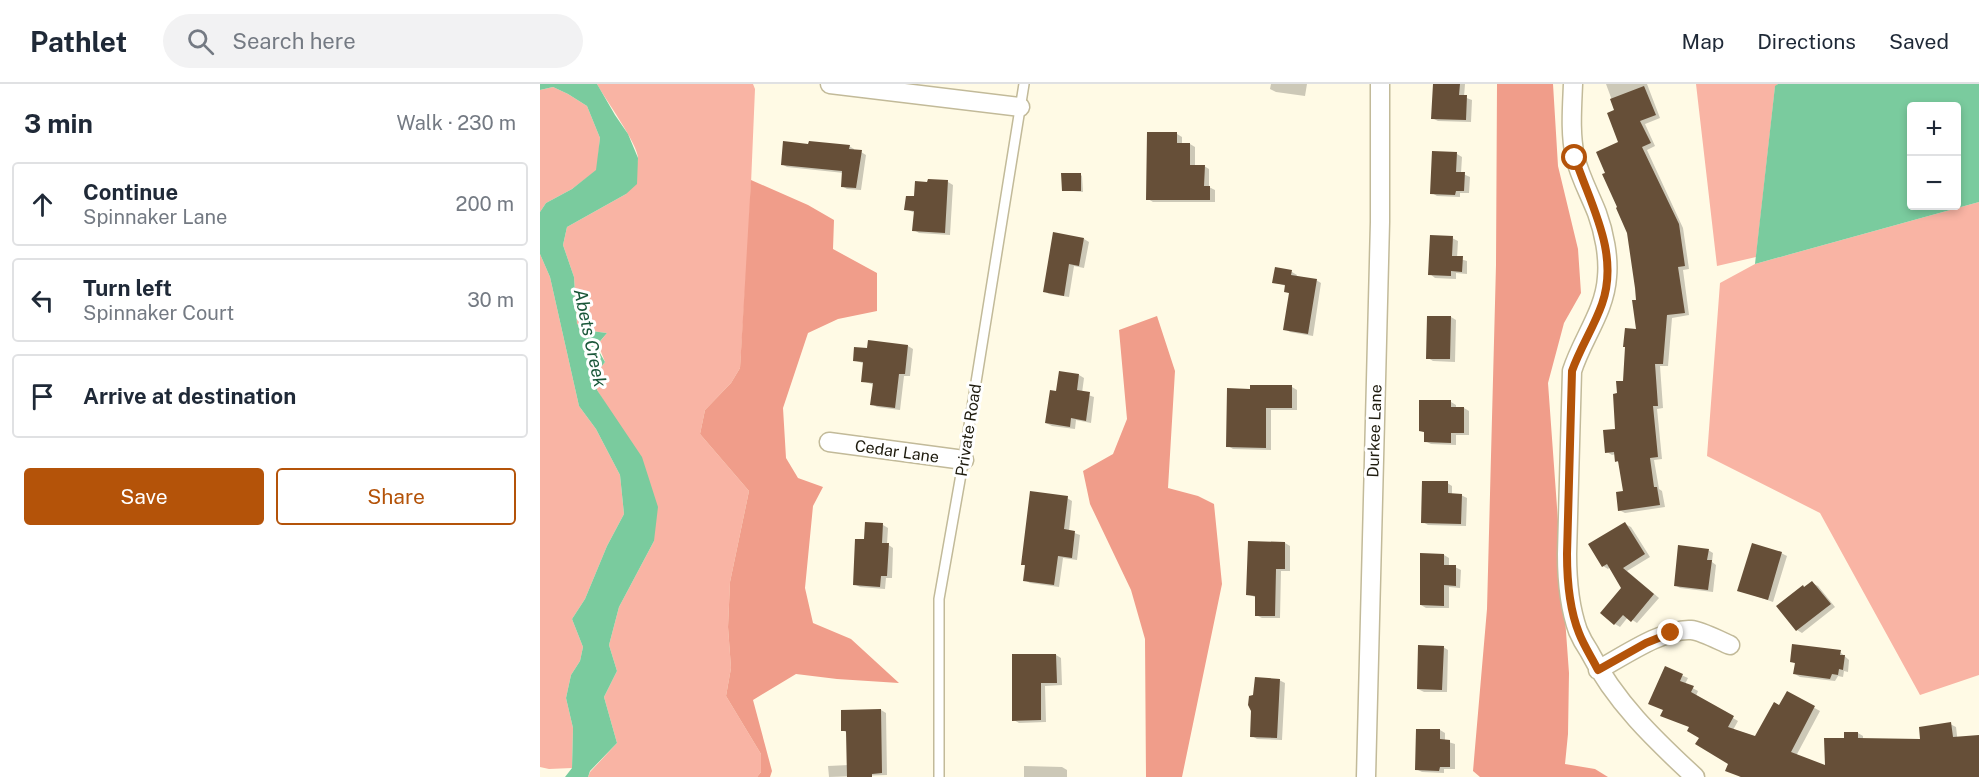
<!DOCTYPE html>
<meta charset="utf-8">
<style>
body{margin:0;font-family:"Public Sans",sans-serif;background:#f2f2f3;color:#1f2937}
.controls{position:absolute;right:18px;top:18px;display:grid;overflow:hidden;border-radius:6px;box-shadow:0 3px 9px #0003}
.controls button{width:54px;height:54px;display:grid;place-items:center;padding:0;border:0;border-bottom:2px solid #e0e1e3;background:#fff;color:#1f2937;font:30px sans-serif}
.stop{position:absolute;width:18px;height:18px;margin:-14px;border:4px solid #b45309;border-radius:50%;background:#fff}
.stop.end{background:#b45309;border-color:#fff;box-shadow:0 2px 6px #0008}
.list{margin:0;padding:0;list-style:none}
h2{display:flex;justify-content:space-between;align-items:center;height:78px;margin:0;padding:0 24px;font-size:26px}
h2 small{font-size:20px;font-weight:400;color:#747a83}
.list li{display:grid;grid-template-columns:39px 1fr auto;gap:18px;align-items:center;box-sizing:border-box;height:84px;margin:0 12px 12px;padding:0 12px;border:2px solid #e0e1e3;border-radius:6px}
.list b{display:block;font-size:22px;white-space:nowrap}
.list p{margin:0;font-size:20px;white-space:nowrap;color:#747a83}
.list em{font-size:20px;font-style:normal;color:#747a83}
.actions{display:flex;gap:12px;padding:18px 24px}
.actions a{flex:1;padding:14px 0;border:2px solid #b45309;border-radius:6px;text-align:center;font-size:21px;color:#b45309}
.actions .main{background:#b45309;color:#fff}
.icon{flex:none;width:33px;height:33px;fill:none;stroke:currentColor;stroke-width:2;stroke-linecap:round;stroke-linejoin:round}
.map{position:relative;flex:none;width:1439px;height:693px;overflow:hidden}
header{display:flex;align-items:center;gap:36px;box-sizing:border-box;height:84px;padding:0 30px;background:#fff;border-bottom:2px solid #e0e1e3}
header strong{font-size:28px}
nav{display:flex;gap:33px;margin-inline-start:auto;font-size:21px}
.search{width:420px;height:54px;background:#f2f2f3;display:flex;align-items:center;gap:15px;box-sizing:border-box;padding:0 21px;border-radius:33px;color:#747a83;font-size:22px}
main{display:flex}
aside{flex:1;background:#fff}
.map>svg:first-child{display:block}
.green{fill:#f9b4a4}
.forest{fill:#f09d8a}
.water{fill:#7acb9e;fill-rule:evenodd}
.shadow{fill:#0003}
.building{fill:#664f38}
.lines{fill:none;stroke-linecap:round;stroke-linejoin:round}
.lane-casing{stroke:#c2ba99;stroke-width:12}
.street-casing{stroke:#c2ba99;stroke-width:21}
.lane{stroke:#fff;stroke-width:9}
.street{stroke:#fff;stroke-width:18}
.route{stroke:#b45309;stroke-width:8}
.labels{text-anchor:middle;stroke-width:6;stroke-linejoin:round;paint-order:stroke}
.street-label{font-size:16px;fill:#1f1c0f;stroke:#fff}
.water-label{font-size:18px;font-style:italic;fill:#1a5739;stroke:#fff}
</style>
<header>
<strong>Pathlet</strong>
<div class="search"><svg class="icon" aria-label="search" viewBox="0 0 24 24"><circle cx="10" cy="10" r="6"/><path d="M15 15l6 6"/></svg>Search here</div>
<nav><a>Map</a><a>Directions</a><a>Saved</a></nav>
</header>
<main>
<aside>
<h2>3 min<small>Walk · 230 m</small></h2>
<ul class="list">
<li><svg class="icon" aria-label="ahead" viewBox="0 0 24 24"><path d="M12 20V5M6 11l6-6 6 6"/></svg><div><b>Continue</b><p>Spinnaker Lane</p></div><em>200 m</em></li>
<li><svg class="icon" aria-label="left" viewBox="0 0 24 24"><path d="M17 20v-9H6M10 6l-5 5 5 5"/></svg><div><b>Turn left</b><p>Spinnaker Court</p></div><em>30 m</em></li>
<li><svg class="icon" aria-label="arrive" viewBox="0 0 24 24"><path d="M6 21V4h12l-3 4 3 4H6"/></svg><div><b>Arrive at destination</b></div></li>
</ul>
<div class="actions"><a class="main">Save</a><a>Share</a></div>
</aside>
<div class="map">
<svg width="1439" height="693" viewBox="0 0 1439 693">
<rect width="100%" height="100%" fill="#fffae5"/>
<path class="green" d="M57 0H213L215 5 209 147 200 284 191 299 165 326 160 350 209 407 190 498 188 543 191 584 186 612 221 670V688L217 693H48L50 688 77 659 64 613 77 587 69 561 79 523 114 457 68 324 57 306 55 291 65 278 58 260 67 249 51 247 37 240 34 193 23 161 27 143 86 110C89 103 98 80 98 74 98 60 65 15 57 0Z
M1156 0H1238L1235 3 1216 173 1177 182Z
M13 3 28 10 47 22 60 54 57 86 32 105 6 119 0 128V6Z
M1439 118V591L1380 611 1280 429 1167 372 1180 199 1215 180Z
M0 170 10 193 39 322 56 345 80 391 84 430 67 462 45 515 32 535 43 563 40 577 31 591 26 614 33 644 32 684 9 685 0 683Z"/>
<path class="forest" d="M957 0H1013L1018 82 1038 165 1041 209 1024 239 1008 299 1029 589 1028 650 1025 680 1055 685 1068 693H940L933 687 947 525 956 181Z
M211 96 268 121 294 136 293 165 337 189V227L298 235 268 249 243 324 246 374 258 394 283 403 273 422 265 504 273 539 311 555 359 599 297 595 256 590 213 616 232 687 230 693H217L221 688V670L186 612 191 584 188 543 190 498 209 407 160 350 165 326 191 299 200 284Z
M617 232 635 287 628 404 658 412 674 420 682 500 642 693H606L605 555 591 506 550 420 543 387 573 370 587 335 579 246Z"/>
<path class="water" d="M0 0H57L75 31 88 50 98 74 97 100 86 110 27 143 23 161 34 193 37 240 51 247 67 249 56 262 65 278 55 291 57 306 102 373 118 423 114 457 79 523 69 561 77 587 64 613 77 659 50 687 48 693H25L32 684 33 644 26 614 31 591 40 577 43 563 32 535 45 515 67 462 84 430 80 391 56 345 39 322 10 193 0 170V128L6 119 32 105 56 86 60 54 47 22 28 10 13 3 0 6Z
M1238 0H1439V118L1215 180 1235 2ZM1372 22H1416V122H1372Z"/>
<path class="shadow" d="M731 0H767L765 12 736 8 730 5Z
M894 0H925L924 13 932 16 931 38 898 37 892 34Z
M1066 0H1107L1120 34 1105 40 1115 62 1107 66 1143 144 1149 185 1143 186 1149 231 1132 234 1128 282H1120L1123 324 1117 325 1122 375 1114 376 1119 405 1122 407 1125 423 1085 429 1079 426 1084 408 1080 379 1076 377V370L1072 371 1067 368 1077 347 1078 311 1084 298 1098 247V217L1088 149 1076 27Z
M637 50 642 53V60H650L655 63V82H664L669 85V103L675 106V118H613L608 115Z
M309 62 314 65V67L321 68 326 71 321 106 307 105 302 102 304 89 247 83 242 80Z
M917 70 922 73 921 89 930 93 929 109H920V113L897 112 892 109Z
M540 90 542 92 543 108 523 106Z
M408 98 413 101 410 151 379 149 374 146 375 129 366 125 375 114Z
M912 154 918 157 917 174 927 177V190L916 189V195L895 194 890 190Z
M544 155 549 158 544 184 534 182 529 213 509 210 504 207Z
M736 185 752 188 757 191 756 193 776 196 781 199 773 252 750 248 745 245 750 210 746 207V202L734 198Z
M911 233 916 236 915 278 893 277 888 274Z
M368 262 373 265 370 292H364L360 326 337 323 332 320 334 301 323 297 325 280 314 276Z
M539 291 544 294 542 309 554 313 551 339 536 336 535 345 512 342 506 339 517 308Z
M752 303 757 306V326H731V366L693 365 688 362 712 306Z
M881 317 911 318 916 321V324H924L929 327V351H916V361L891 360 885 357 886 349 880 346Z
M907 399 912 402V411H921L927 414 926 442 888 441 883 438Z
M527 414 532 417 529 447 540 451 537 476 523 474 519 503 490 499 485 496 486 482 482 480Z
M1085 440 1091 443 1110 473 1087 487 1119 514 1097 539 1088 533 1080 543 1075 540 1083 504 1070 483 1068 485 1063 482Z
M343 441 348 444 347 460 353 464 352 494H346L345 505 320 503 314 500 326 457Z
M745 459 750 462V487H741L740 534H722L716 531 717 514 708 510Z
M1168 466 1173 469 1172 478 1176 481 1173 508 1140 504 1135 501Z
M1241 469 1247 472 1233 518 1199 506Z
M882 471H904L909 474V483H915L921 486 920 504 909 503V524H886L881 521Z
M1272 499 1278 502 1295 523 1262 549 1257 546 1266 504Z
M903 563 908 566 907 608H884L878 605Z
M1300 568 1309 576 1308 588 1304 587 1303 593 1298 592 1295 597 1260 593 1255 590 1256 580 1251 577Z
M516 571 521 574 522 601 505 602 506 638 479 639 474 636 473 572Z
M1125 584 1148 594 1145 600 1158 607 1156 612 1198 637 1193 646 1216 654 1240 623 1247 609 1280 627 1256 672 1286 683 1306 655V649H1318L1323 652V656H1382L1410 640 1416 643 1422 693H1200L1190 679 1151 643 1124 626Z
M739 596 745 599 742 656 717 655 712 652Z
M341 626 346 629 347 691 289 693 288 682 309 681 308 650 303 646Z
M900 646 905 649V657L915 660V685H904V689L882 688 876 685Z
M484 682 522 683 527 686V693H484Z"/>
<path class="building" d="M893 0H920L919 11H927L926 36 891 35Z
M1104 2 1116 31 1100 37 1111 59 1102 63 1139 140 1145 182 1138 183 1145 229 1127 231 1123 280H1115L1118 322H1113L1118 373 1110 374 1114 403H1117L1120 421 1078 427 1076 408 1083 407 1078 377 1075 378 1074 368 1065 369 1063 346 1075 345 1073 310 1077 309 1076 297H1083L1085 263H1083L1085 244 1096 245 1092 216H1096L1095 204 1087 149 1076 124 1077 123 1062 90 1065 89 1056 68 1078 58 1067 29 1074 26 1070 15Z
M607 48H637V59H650V81H665L664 102H670V116H606Z
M243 57 268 60 269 57 310 61 309 65 322 66 316 104 301 103 302 87 241 81Z
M892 67 917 68 916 88H925L924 107H916L915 111 890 110Z
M521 89H541V107H522Z
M388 95 408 96 405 149 372 147 374 127 364 126 366 112H374L375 97 387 98Z
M513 148 544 154 539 182 529 180 524 212 503 208Z
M890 151 913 152 912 172H923L922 188 911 187V192L888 191Z
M735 183 752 186 751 191 777 195 768 250 743 246 749 209 744 208 745 201 732 199Z
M887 232H911L910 275H886Z
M328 256 368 261 365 290H359L355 324 330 321 333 299 321 298 323 278 313 277 314 263 327 264Z
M519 287 539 290 537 306 550 308 546 337 531 334 530 343 505 339 510 306 516 307Z
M710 301H752V324H726V364L686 363 687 304 710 305Z
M879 316H911V323H924V349H911V359L884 358V348L879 347Z
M882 397H908V409L922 410 921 440 881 439Z
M490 407 528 412 524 445 535 447 532 474 518 472 514 501 483 497 485 481H481Z
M325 438 343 439 342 459H349L347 492H341L340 503 313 501 315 455H324Z
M1085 438 1105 470 1083 484 1114 510 1091 538 1083 531 1074 541 1060 529 1081 504 1067 480 1062 483 1048 460Z
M708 457 745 458V485H736L735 532H715V512L706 511Z
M1212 459 1242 468 1228 516 1197 507Z
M1138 461 1169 465 1167 476H1172L1168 506 1134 502Z
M880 469 904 470V481H916V502L904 501V522L880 521Z
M1272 497 1291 520 1256 547 1236 522 1263 501 1264 503Z
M1252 560 1301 566 1300 571H1305L1303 586 1299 585 1298 591 1292 590 1290 595 1253 590 1255 579 1250 578Z
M878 561 904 562 902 606 877 605Z
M472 570H516L517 599H501V636L472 637Z
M1125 582 1143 590 1140 597 1154 602 1151 608 1194 632 1188 643 1215 652 1234 618 1239 621 1247 607 1275 622 1251 668 1285 681 1284 654H1304V648H1318V654L1380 655 1379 643 1411 638 1413 653 1439 651V693H1201L1185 687 1188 680 1155 660 1159 654 1147 647 1149 643 1120 632 1123 626 1108 620Z
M715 593 740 595 737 654 710 653 711 627 708 621 709 612 713 611Z
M341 625 342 689 332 690V693H307L306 647H301V626Z
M876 645H900V655L910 656V683H900L899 687 875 686Z"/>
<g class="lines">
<g class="lane-casing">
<path id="lane" d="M399 693V515L423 379 484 0"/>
</g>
<g class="street-casing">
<path id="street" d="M290 0 480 23
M1033 0C1032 25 1030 49 1035 73 1040 93 1050 111 1057 129 1064 148 1069 173 1067 193 1065 227 1042 255 1032 287L1027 470C1027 496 1029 522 1038 547 1041 554 1045 561 1049 567 1075 618 1114 655 1155 693
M289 358 424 376
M1058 586C1082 573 1124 544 1151 546 1162 547 1180 557 1190 561
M826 693 840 138V0"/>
</g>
<use href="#lane" class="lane"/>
<use href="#street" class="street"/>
</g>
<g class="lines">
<path class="route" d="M1035 74C1050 120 1080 169 1062 220 1054 243 1040 264 1032 287L1027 470C1027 496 1029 524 1039 549 1044 562 1052 574 1058 586L1106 559 1131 549"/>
</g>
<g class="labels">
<g class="street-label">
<text transform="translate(428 346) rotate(-81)" y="6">Private Road</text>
<text transform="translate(834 347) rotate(-88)" y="6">Durkee Lane</text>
<text transform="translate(357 367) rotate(8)" y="6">Cedar Lane</text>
</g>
<g class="water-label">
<text transform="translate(50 254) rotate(78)" y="6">Abets Creek</text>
</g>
</g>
</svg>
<div class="controls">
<button>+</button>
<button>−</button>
</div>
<div class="stop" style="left:1035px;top:74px"></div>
<div class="stop end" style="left:1131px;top:549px"></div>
</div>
</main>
